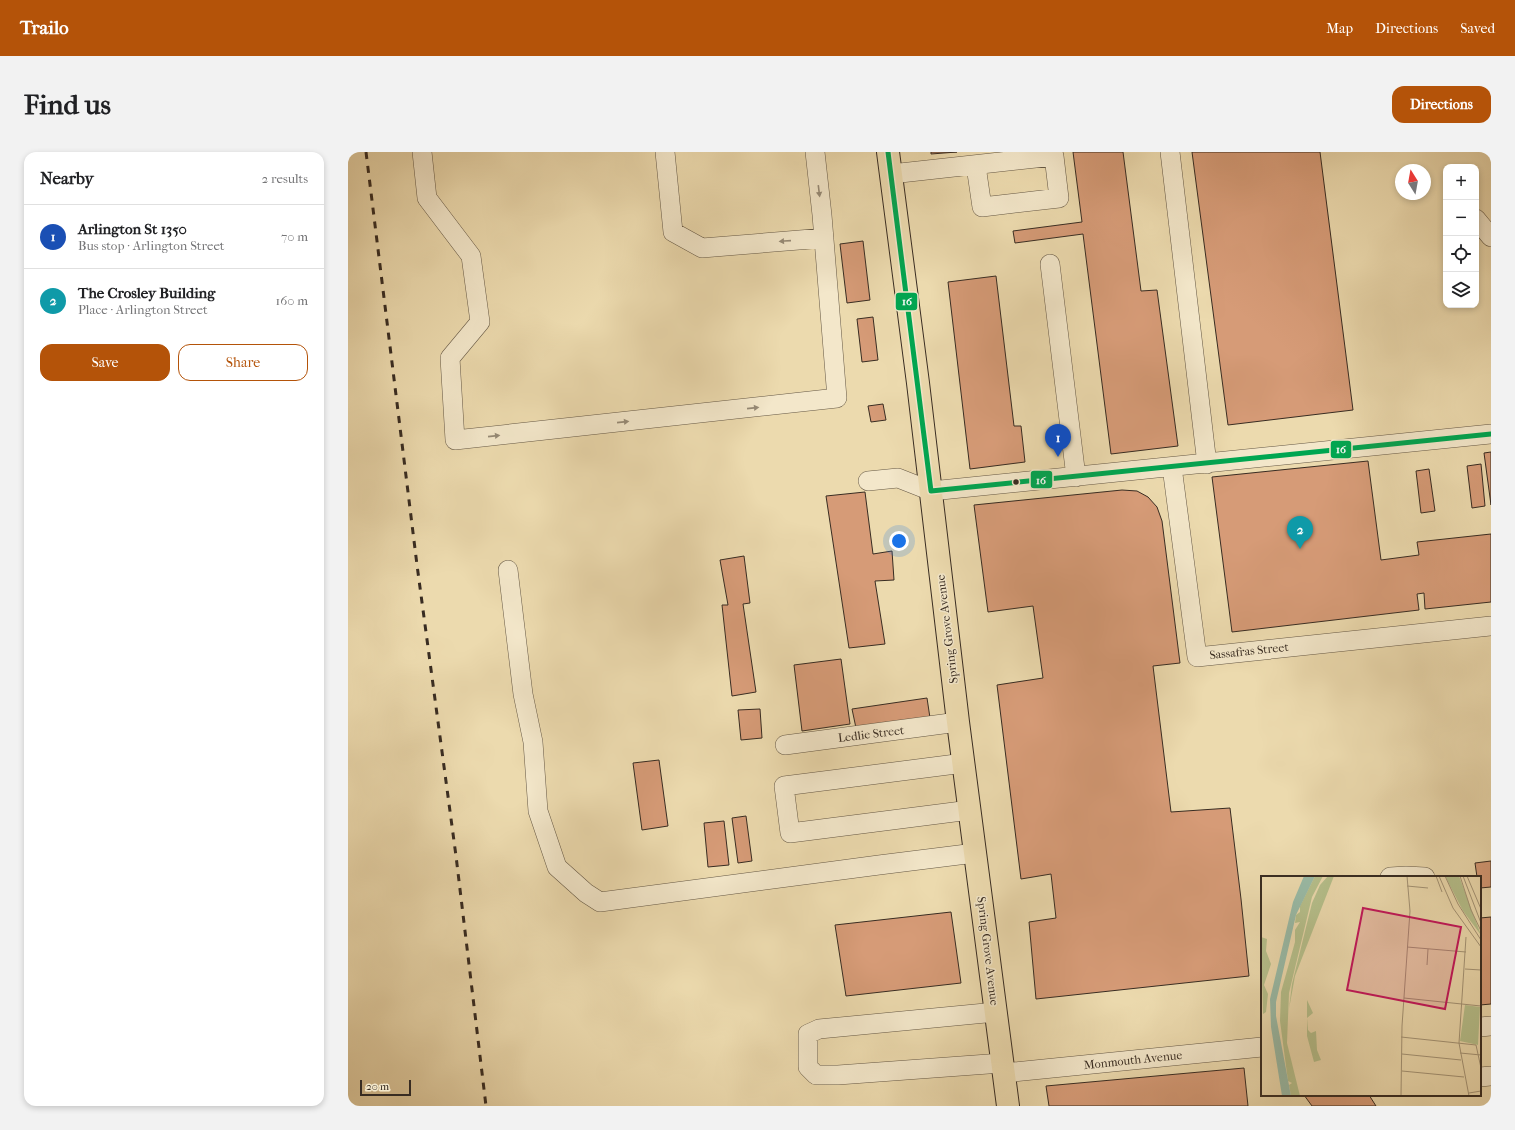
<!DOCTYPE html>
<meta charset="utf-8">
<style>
body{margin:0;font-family:"IM FELL French Canon",serif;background:#f2f2f2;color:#202124}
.controls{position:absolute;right:12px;top:12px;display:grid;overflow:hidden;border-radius:8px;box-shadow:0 2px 6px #0003}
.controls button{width:36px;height:36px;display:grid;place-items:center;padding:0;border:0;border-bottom:1px solid #e0e0e0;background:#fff;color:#202124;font:20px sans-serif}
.compass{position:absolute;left:1047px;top:12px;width:36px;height:36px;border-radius:50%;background:#fff;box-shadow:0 2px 6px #0003;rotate:349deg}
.scale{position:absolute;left:12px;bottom:10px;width:51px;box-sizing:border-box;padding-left:4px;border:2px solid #382c22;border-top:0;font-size:11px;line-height:14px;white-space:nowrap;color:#382c22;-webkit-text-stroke:3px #f3e7ca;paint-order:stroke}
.you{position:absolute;left:551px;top:389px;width:14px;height:14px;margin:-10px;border:3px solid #fff;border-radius:50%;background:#1a73e8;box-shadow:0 0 0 6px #1a73e833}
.badge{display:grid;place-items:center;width:26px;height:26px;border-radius:50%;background:#b45309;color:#fff;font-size:13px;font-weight:700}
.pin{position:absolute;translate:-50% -33px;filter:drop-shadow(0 1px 2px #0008)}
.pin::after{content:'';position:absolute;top:21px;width:14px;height:12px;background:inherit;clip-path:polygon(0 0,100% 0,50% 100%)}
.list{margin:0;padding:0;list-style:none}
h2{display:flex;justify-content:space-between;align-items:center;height:52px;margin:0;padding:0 16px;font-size:17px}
h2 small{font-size:13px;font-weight:400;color:#757577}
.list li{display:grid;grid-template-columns:26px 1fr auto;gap:12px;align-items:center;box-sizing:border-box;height:64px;padding:0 16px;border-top:1px solid #e0e0e0}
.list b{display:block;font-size:15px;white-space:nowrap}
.list p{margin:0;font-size:13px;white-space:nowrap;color:#757577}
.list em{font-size:13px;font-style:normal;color:#757577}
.actions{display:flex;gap:8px;padding:12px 16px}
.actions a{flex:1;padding:9px 0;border:1px solid #b45309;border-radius:12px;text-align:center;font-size:14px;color:#b45309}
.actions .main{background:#b45309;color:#fff}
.icon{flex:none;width:22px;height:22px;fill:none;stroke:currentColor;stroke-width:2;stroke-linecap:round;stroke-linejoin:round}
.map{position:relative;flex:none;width:1143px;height:954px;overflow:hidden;border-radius:12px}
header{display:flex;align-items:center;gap:24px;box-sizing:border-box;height:56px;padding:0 20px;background:#b45309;color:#fff}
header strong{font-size:19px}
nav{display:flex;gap:22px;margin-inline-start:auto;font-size:14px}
.intro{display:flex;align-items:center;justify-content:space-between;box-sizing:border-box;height:96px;padding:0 24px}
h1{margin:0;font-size:28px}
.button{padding:10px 18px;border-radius:12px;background:#b45309;color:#fff;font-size:14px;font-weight:700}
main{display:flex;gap:24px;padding:0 24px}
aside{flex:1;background:#fff;border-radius:12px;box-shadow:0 2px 6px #0003}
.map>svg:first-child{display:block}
.building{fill:#d69b77;stroke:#382c22}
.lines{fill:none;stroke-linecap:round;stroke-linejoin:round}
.minor-casing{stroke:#655845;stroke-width:20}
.major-casing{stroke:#382c22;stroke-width:24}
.minor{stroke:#f3e7ca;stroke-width:19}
.major{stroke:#ecdaae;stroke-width:22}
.rail{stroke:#382c22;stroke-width:3;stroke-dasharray:7 7;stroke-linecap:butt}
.bus-1-casing{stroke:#f3e7ca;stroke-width:8}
.bus-1{stroke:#00a651;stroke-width:5}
.oneway{fill:#968a76}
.bus-dot{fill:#382c22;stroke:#f3e7ca;stroke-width:1.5}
.labels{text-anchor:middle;stroke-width:3;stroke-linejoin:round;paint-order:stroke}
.street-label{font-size:12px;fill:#382c22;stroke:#f3e7ca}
.inset-road{fill:none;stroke:#a49476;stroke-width:1}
.view{fill:#c2185b;fill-opacity:0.15;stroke:#c2185b;stroke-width:2}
.inset-edge{fill:none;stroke:#382c22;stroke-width:2}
.line-badge{stroke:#f3e7ca;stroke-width:1.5}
.badge-label{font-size:11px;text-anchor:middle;font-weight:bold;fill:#fff}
</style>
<header>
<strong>Trailo</strong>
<nav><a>Map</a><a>Directions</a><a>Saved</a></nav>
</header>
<div class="intro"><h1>Find us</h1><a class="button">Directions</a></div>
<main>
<aside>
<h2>Nearby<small>2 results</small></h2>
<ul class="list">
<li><span class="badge" style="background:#1a4fb4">1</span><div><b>Arlington St 1350</b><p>Bus stop · Arlington Street</p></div><em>70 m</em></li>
<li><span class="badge" style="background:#0f9aa8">2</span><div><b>The Crosley Building</b><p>Place · Arlington Street</p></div><em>160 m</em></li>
</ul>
<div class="actions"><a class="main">Save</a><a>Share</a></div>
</aside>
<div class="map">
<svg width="1143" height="954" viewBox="0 0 1143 954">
<rect width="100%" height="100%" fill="#ecdaae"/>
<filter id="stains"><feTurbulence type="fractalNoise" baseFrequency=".005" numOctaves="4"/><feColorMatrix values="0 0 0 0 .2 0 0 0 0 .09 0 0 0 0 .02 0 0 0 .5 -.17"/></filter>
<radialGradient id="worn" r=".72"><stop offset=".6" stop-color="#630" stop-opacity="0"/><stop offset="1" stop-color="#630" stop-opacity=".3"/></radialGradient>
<path class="building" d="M583 0H609L583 2Z
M725 0H775L793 139 809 138 830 294 763 302 735 82 667 91 665 79 734 70Z
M844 0H972L1005 258 880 273Z
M515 89 522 148 499 151 492 92Z
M648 124 666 274H673L677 310 622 317 600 130Z
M525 165 530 208 514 210 509 167Z
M535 252 538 268 523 270 520 254Z
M1143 300V353L1136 301Z
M1020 309 1033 408 1071 403 1069 390 1143 382V450L1077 457 1076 441 1069 442 1071 458 884 480 864 325Z
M1133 312 1137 354 1124 356 1119 314Z
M1081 317 1087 359 1073 361 1068 319Z
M774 338 789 339 800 345 809 355 814 369 832 511 805 514 823 660 882 656 893 747 901 824 688 847 681 770 708 766 703 722 673 727 649 533 695 526 685 454 640 460 626 353Z
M517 340 525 402 544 399 546 428 527 429 537 492 501 496 478 344Z
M396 404 402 451 395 452 408 540 384 544 374 453H380L372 408Z
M493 507 502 572 454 579 446 513Z
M579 546 582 566 508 576 504 557Z
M412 557 414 586 393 588 390 558Z
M311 608 320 674 294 678 285 611Z
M398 664 404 709 390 711 384 666Z
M376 669 381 713 360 715 356 671Z
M1143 709V735L1132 736V725H1129L1127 711Z
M603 760 613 831 498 844 487 773Z
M1143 765V852L1132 853V766Z
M896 916 900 954H701L698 934Z
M956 943H1021L1028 954H964Z"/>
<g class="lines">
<g class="minor-casing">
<path id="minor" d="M74 0 79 46 123 104 132 170 102 206 107 288 489 246 474 63 467 0
M317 0 325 80 354 96 476 86
M822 0 859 312
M543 22 706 4 711 46 634 55 628 14
M1128 67 1143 85
M702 112 728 325
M824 315 849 505 1143 474
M520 329 550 326 583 339 1143 282
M160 418 175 542 185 590 190 659 209 715 238 741 252 750 531 713 627 701
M437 593 610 570
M616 611 436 634 442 681 622 658
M1042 725 1058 724 1077 725
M648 860 471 877 460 882V915L468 923H490L654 911
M1132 875 1143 874
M656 921 914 895
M1132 925 1143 924"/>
</g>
<g class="major-casing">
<path id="major" d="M540 0 570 231 610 570 660 954"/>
</g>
<use href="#minor" class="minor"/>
<use href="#major" class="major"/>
<path class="rail" d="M18 0 69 413 108 704 138 954"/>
<g class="bus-1-casing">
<path id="bus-1" d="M540 0 583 339 1143 282"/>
</g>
<use href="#bus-1" class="bus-1"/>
</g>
<defs><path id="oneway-solid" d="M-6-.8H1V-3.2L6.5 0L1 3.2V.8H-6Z"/></defs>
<g class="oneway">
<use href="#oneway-solid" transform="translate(471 39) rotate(83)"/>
<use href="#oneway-solid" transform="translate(437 89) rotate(176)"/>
<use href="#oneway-solid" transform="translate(405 256) rotate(-6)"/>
<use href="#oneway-solid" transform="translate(275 270) rotate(-6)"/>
<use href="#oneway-solid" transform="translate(146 284) rotate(-6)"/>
</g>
<circle class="bus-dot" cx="668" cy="330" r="3.5"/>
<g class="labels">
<g class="street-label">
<text transform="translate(599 477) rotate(-97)" y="4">Spring Grove Avenue</text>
<text transform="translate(901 499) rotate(-6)" y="4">Sassafras Street</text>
<text transform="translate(523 582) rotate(-7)" y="4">Ledlie Street</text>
<text transform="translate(640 799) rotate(83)" y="4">Spring Grove Avenue</text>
<text transform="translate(785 908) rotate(-6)" y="4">Monmouth Avenue</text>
</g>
</g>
<g transform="translate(913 724)">
<rect width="220" height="220" fill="#ecdaae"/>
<path d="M54 0H62L51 21 28 117 26 167 39 220H30L28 209 31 207 27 205 19 145 20 116 34 66V54L39 46 34 47 35 39 39 36V30ZM67 0H73L34 100 28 133 31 108 51 27 59 9ZM184 0H198L220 59 202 35ZM0 61 6 63 5 75 10 88 3 109 7 118 5 136 2 138ZM46 124 52 137 46 142 47 154 50 157 55 155 56 174 60 184 53 186 46 160ZM204 129 219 131 217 169 199 165Z" fill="#b6c08c"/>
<path d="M43 0H54L35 39 15 126V140L30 220H21L10 151 9 123 32 26Z" fill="#99bba7"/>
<path class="inset-road" d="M175 0 181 16M178 0 192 32 220 71M184 0 197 28 220 64M199 0 210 34 220 55M202 0 220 47M206 0 220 33M146 10 167 12M205 61 198 167 208 220M146 71 205 76M166 89 167 73M204 93 220 94M143 122 220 130M140 161 215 169 220 192M199 177 220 179M141 178 200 184M141 195 203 201M208 217 220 215M140 220 141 150 149 35 146 0"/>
<path class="view" d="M102 32 200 51 184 133 86 114Z"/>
<rect width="220" height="220" class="inset-edge"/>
</g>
<g class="line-badge">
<rect x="547" y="140" width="23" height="19" rx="4" fill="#00a651"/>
<rect x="982" y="288" width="22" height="19" rx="4" fill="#00a651"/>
<rect x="682" y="318" width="23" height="19" rx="4" fill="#00a651"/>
</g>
<g class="badge-label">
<text x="559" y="153">16</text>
<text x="993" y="301">16</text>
<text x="693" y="332">16</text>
</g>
<rect width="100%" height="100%" filter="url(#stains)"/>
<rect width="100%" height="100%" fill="url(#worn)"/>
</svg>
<div class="controls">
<button>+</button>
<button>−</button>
<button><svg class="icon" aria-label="locate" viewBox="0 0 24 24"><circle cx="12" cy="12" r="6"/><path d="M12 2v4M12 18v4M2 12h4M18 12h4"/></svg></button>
<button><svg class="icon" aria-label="layers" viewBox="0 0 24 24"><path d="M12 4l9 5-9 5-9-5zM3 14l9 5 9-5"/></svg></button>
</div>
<svg class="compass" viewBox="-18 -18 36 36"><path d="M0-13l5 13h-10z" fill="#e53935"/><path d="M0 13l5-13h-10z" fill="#757577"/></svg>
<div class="scale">20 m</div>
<div class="you"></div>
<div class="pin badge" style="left:710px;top:305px;background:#1a4fb4">1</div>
<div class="pin badge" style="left:952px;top:397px;background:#0f9aa8">2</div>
</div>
</main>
